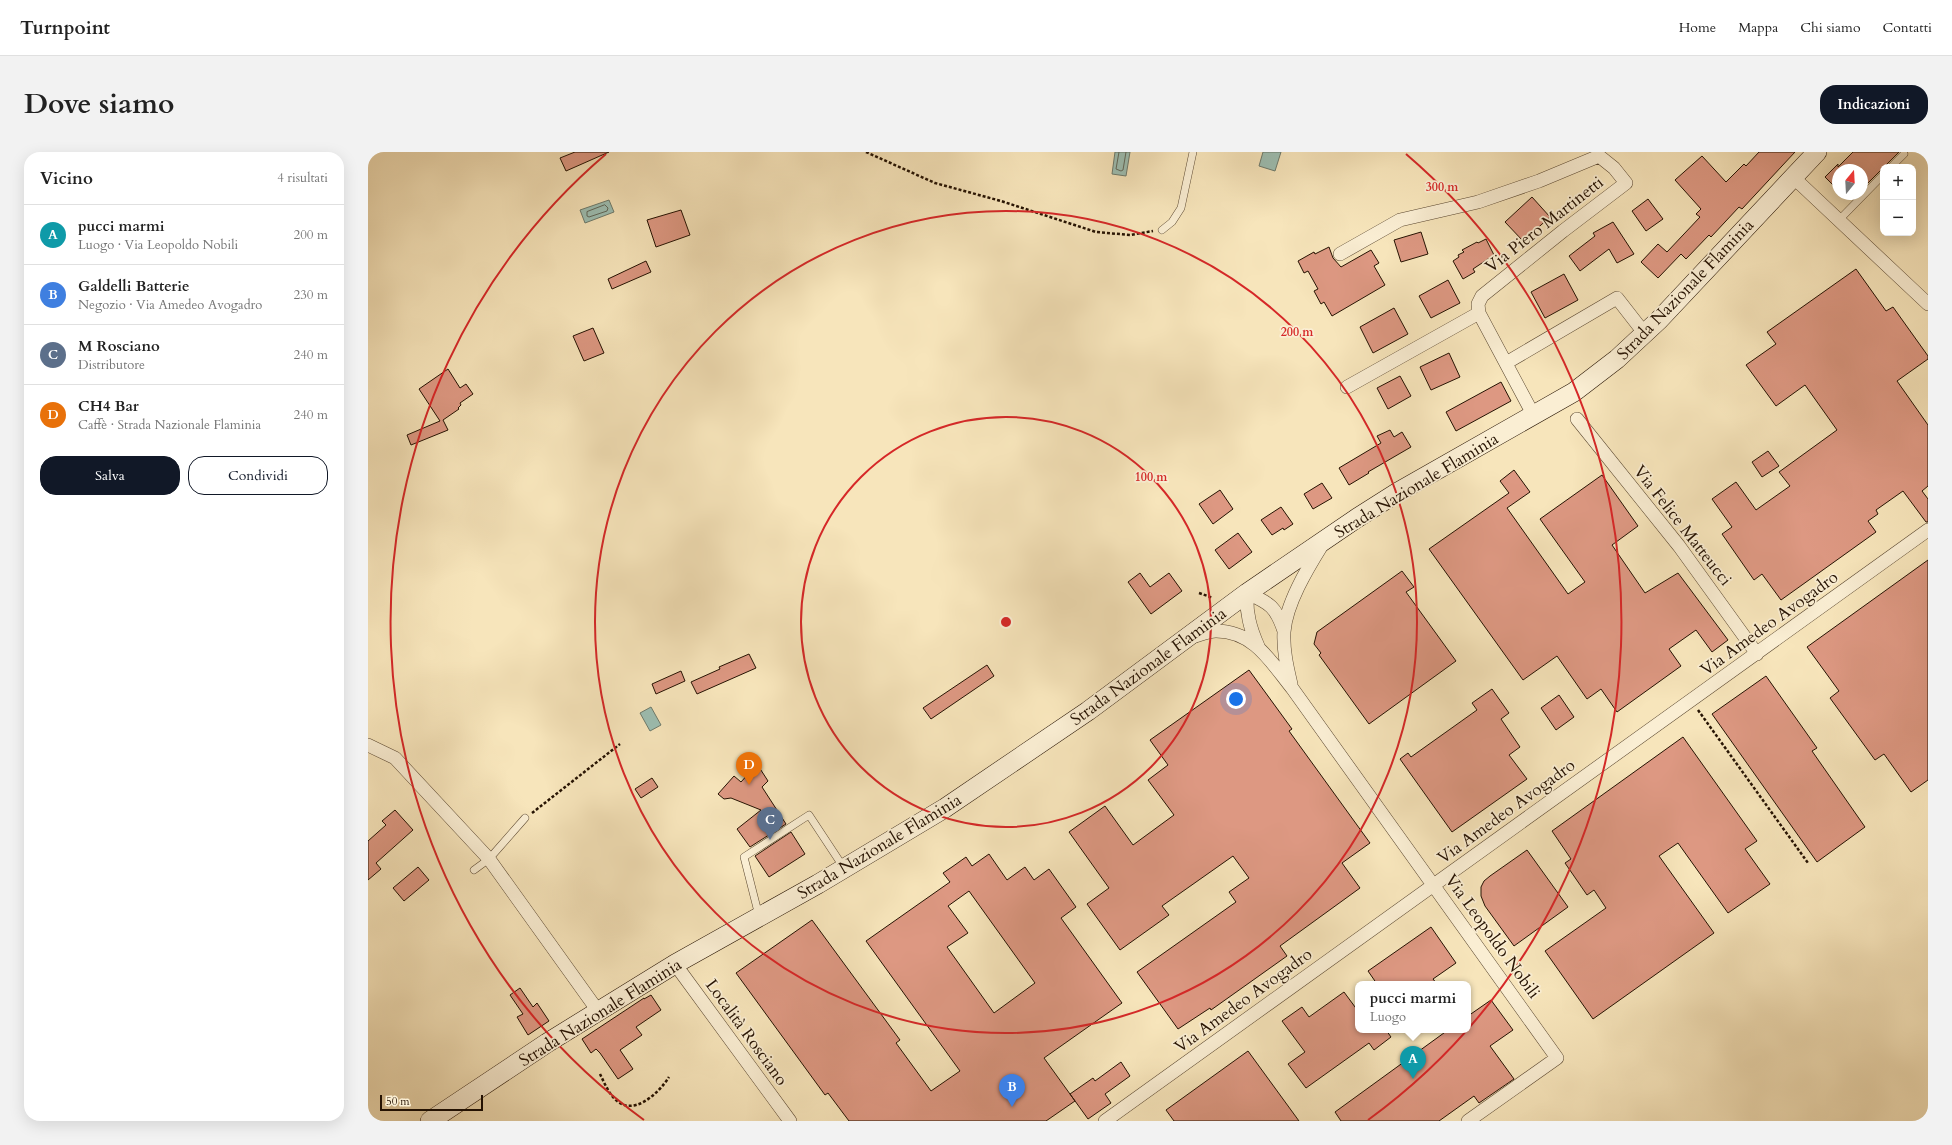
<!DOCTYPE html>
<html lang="it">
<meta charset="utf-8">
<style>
body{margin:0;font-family:Cardo,serif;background:#f2f2f2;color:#222}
.controls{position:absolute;right:12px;top:12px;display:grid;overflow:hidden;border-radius:8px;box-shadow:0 4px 16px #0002}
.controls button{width:36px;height:36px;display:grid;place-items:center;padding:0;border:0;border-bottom:1px solid #e0e0e0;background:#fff;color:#222;font:20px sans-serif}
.compass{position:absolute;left:1464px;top:12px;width:36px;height:36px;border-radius:50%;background:#fff;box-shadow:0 4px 16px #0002;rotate:18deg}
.scale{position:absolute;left:12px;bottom:10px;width:103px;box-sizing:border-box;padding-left:4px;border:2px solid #251202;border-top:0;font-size:11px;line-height:14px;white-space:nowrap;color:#251202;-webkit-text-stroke:3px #faeed3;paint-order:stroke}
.you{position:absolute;left:868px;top:547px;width:14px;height:14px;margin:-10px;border:3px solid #fff;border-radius:50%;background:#1a73e8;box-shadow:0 0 0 6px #1a73e833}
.badge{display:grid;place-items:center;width:26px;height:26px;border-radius:50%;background:#111827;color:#fff;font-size:13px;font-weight:700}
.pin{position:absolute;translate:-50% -33px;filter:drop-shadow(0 1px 2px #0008)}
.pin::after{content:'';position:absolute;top:21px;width:14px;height:12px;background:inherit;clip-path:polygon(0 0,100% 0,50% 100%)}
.popup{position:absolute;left:987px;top:829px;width:116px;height:52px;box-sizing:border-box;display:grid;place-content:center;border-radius:8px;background:#fff;filter:drop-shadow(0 1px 3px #0005);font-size:13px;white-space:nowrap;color:#767676}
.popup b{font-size:15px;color:#222}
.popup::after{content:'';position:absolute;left:50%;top:100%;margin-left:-8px;border:8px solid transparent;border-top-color:#fff}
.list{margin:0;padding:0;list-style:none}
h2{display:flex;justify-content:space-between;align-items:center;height:52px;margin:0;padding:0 16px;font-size:17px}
h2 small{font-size:13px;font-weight:400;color:#767676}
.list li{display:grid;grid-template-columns:26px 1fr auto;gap:12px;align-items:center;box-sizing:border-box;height:60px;padding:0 16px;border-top:1px solid #e0e0e0}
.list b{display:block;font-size:15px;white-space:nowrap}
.list p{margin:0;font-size:13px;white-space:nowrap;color:#767676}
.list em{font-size:13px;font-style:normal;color:#767676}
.actions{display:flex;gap:8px;padding:12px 16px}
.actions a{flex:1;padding:9px 0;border:1px solid #111827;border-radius:16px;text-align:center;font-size:14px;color:#111827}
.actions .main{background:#111827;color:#fff}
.map{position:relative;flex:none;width:1560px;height:969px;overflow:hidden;border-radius:16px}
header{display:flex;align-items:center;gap:24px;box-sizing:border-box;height:56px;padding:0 20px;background:#fff;border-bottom:1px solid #e0e0e0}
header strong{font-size:19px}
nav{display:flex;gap:22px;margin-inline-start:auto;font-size:14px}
.intro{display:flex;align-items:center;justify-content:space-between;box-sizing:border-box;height:96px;padding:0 24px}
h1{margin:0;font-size:28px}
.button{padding:10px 18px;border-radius:16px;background:#111827;color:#fff;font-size:14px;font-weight:700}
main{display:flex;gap:24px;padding:0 24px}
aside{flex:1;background:#fff;border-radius:16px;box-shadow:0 4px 16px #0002}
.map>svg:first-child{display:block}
.water{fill:#9dbfb3;stroke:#6d7a6c}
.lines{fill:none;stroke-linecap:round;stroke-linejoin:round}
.shore{stroke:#61685a;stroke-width:1}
.building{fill:#dd9882;stroke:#251202;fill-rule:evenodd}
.service-casing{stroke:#5a4730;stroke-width:8}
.minor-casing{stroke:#5a4730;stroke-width:14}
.secondary-casing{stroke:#251202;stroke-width:20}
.path{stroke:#251202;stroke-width:2.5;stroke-dasharray:3 2;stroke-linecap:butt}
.service{stroke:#faeed3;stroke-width:7}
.minor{stroke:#faeed3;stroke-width:13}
.secondary{stroke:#faeed3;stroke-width:19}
.ring{fill:none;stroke:#d62828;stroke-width:2}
.labels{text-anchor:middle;stroke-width:3.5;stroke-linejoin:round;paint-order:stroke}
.street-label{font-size:17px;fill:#251202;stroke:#faeed3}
.centre{fill:#d62828;stroke:#faeed3;stroke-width:2}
.ring-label{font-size:12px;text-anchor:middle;font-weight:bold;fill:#d62828;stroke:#faeed3;stroke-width:3.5;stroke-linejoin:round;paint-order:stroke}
</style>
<header>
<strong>Turnpoint</strong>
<nav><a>Home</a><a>Mappa</a><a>Chi siamo</a><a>Contatti</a></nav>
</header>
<div class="intro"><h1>Dove siamo</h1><a class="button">Indicazioni</a></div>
<main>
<aside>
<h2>Vicino<small>4 risultati</small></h2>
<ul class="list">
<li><span class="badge" style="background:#0f9aa8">A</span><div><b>pucci marmi</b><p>Luogo · Via Leopoldo Nobili</p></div><em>200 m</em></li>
<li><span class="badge" style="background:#3f7fe0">B</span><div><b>Galdelli Batterie</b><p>Negozio · Via Amedeo Avogadro</p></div><em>230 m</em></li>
<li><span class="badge" style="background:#5c6f8a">C</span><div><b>M Rosciano</b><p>Distributore</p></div><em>240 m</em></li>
<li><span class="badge" style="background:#e8710a">D</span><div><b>CH4 Bar</b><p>Caffè · Strada Nazionale Flaminia</p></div><em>240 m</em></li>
</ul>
<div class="actions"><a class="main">Salva</a><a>Condividi</a></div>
</aside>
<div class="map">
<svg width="1560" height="969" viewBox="0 0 1560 969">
<rect width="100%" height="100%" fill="#f7e5bb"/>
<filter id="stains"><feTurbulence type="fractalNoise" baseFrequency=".005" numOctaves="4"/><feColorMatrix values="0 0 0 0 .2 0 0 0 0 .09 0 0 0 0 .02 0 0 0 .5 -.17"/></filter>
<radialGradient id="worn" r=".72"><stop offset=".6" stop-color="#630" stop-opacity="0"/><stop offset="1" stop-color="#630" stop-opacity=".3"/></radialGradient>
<path class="water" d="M747 0H762L758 24 744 22Z
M895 0H913L907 19 891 14Z
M241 48 246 60 217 71 212 58Z
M283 555 293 573 282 579 272 561Z"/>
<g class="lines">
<path class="shore" d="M751 0 748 17 753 19 755 18 758 0
M237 53 240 56 239 59 221 65 219 64V60Z"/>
</g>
<path class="building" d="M207 0H241L198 19 192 6Z
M1391 0H1427L1374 57 1371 55 1343 85 1341 83 1318 107 1313 102 1290 126 1273 110 1290 92 1299 100 1332 65 1328 62 1333 57 1307 28 1334 4 1358 30 1376 12 1378 14Z
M1485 0H1531L1494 37V18H1470V38L1457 25 1470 12V15Z
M1164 45 1182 65 1155 89 1137 70Z
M1280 47 1295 67 1278 79 1264 59Z
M313 58 322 83 288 95 279 68Z
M1245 70 1266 102 1249 111 1241 97 1212 119 1201 104 1227 84 1225 81Z
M1053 80 1060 102 1033 110 1026 88Z
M1118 87 1126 103 1105 117 1107 120 1095 127 1085 109 1091 105 1090 103 1096 100 1094 98 1109 90 1110 91Z
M961 95 965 106 973 115 1003 98 1011 111 1006 114 1017 133 964 164 956 150 953 152 946 139 950 137 940 119 936 121 930 109 946 100 947 102Z
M278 109 283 120 244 137 240 127Z
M1488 117 1518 159 1525 155 1560 204V207L1529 229 1560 273V334L1554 339 1560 347V370H1558L1535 339 1508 358 1510 362 1500 369 1508 380 1413 448 1394 422 1386 428 1354 382 1364 375 1344 347 1368 330 1388 358 1422 334 1411 320 1469 278 1437 233 1408 254 1378 213 1408 192 1399 180Z
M1196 122 1210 148 1177 166 1163 140Z
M1080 128 1092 151 1063 166 1051 144Z
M1026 156 1040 182 1005 201 992 175Z
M225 176 236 201 216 209 205 184Z
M1081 201 1092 225 1063 238 1052 215Z
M80 217 92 236 98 232 105 242 92 251 93 253 90 256 91 257 75 268 80 278 43 293 39 283 72 269 51 237Z
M1032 224 1043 244 1020 257 1009 236Z
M1133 230 1143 249 1088 279 1078 260Z
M1022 278 1026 285 1034 280 1043 295 1000 320 1001 321 981 333 971 316 1013 291 1009 284Z
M1400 299 1411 314 1394 325 1384 310Z
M1146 318 1162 340 1139 356 1200 442 1217 430 1172 367 1234 323 1270 374 1244 393 1277 441 1310 421 1360 488 1344 500 1328 478 1301 497 1313 514 1249 560 1233 537 1219 547 1189 504 1155 528 1061 397 1141 341 1132 329Z
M954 331 964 346 945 357 936 342Z
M852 338 865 357 845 372 831 352Z
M913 355 925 372 916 378 915 376 904 383 893 368Z
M870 381 884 400 861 417 847 398Z
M1560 408V628L1543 640 1516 602 1507 608 1462 546 1471 539 1439 495Z
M1034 419 1046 435 1038 440 1088 509 1001 572 951 503 953 501 946 492 949 480Z
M772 421 782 435 801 421 814 439 783 462 760 430Z
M381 502 388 516 329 542 323 530 352 517 351 515Z
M619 513 626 524 563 567 555 556Z
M881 518 924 577 921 579 1002 691 974 711 992 736 912 794 919 804 843 858 842 856 810 877 769 820 868 750 861 740 881 726 865 704 794 754 801 763 752 798 719 752 741 736 701 680 737 654 765 693 806 663 780 628 800 613 782 588Z
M313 519 317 529 288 542 284 532Z
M1398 524 1449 596 1444 599 1497 675 1449 710 1344 562Z
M1124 537 1141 561 1133 567 1152 595 1141 603 1159 627 1084 680 1032 607 1040 601 1043 605 1109 558 1104 551Z
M1191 543 1206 565 1188 578 1173 556Z
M1315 585 1389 689 1377 697 1402 732 1360 761 1310 691 1291 704 1346 781 1225 867 1177 799 1238 756 1226 738 1219 743 1197 711 1203 707 1184 679Z
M389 612 400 629 394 635 418 672 382 695 369 677 393 658 363 646 356 647 350 642 366 624 373 630Z
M284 626 290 635 273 646 267 637Z
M27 658 45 678 8 711 13 717 0 728V689L18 673 14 669Z
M423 680 437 702 401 725 387 704Z
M1159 698 1200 755 1146 794 1117 754 1113 744V735L1116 729 1122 724Z
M621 702 639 728 657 715 666 728 681 717 708 755 693 766 754 851 676 906 707 949 678 969H481L460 941 457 943 368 821 444 768 532 888 528 891 563 939 592 919 498 789 582 730 575 721 584 715 598 705 604 714ZM601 739 667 831 626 861 579 795 600 781 580 754Z
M50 715 61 728 36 749 25 736Z
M1063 775 1088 811 1065 827 1069 832H1009L1000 819Z
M152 836 165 855 169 851 181 869 160 883 149 865 155 862 142 843Z
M976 840 990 859V878H1018L1023 885 1006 898 1001 891 938 936 920 912 937 900 914 869 934 855 941 865Z
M283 843 293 858 268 875 274 883 252 898 265 917 250 927 232 901 228 897 223 901 214 887 276 846V847Z
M1123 848 1145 878 1122 894 1146 927 1111 951 1106 944 1071 969H973L967 960 1080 878H1100V864Z
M880 899 931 969H806L798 958Z
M753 910 762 924 737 942 743 951 720 967 702 942 725 926 727 929Z"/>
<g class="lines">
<g class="service-casing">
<path id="service" d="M1523 15 1536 2
M1471 68 1515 23
M794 78 804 70 813 56 825 0
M106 718 121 707 157 666
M391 764 376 705 441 663 476 716"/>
</g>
<g class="minor-casing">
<path id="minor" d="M1425 25 1560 152
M972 102 1032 68 1110 50 1171 29 1231 4
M1138 211 1249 146 1277 182
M979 235 1111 161
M1166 264 1111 161 1110 152 1114 144 1195 79 1258 31 1246 16 1231 4
M1209 267 1311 394 1389 502
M827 484C834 482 842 479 848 479 886 479 903 510 924 536L1189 906 1100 969
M890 494C882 476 878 461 879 441 902 451 908 455 916 479
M923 532C919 515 915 498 916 480 918 452 939 417 954 393
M0 593 27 606 121 707 230 859
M307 812 422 969
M737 969 1560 378"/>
</g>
<g class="secondary-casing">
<path id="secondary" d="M62 969 179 891 307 812 450 732 577 656 720 559 879 441 989 366 1030 340 1206 240 1249 207 1291 168 1449 0"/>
</g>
<path class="path" d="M498 0 567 31 633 49 728 80 762 83 785 79
M831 441 845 446
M1330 558 1440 711
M164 661 252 592
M232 922C236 930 240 940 246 946 264 967 291 941 301 925"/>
<use href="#service" class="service"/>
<use href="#minor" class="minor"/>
<use href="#secondary" class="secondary"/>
</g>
<g class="ring">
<circle cx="638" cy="470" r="205"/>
<circle cx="638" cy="470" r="411"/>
<path d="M276 968A616 616 0 0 1 238 2M1038 2A616 616 0 0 1 1000 968"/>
</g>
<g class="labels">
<g class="street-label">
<text transform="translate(1176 72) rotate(-38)" y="6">Via Piero Martinetti</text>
<text transform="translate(1317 137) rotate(-46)" y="6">Strada Nazionale Flaminia</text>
<text transform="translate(1048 333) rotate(-31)" y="6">Strada Nazionale Flaminia</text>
<text transform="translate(1315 373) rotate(52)" y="6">Via Felice Matteucci</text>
<text transform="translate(1401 471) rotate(-36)" y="6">Via Amedeo Avogadro</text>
<text transform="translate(780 514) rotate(-36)" y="6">Strada Nazionale Flaminia</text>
<text transform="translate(1138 659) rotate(-36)" y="6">Via Amedeo Avogadro</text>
<text transform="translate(511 694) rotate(-31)" y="6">Strada Nazionale Flaminia</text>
<text transform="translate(1125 784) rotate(54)" y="6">Via Leopoldo Nobili</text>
<text transform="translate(875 848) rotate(-36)" y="6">Via Amedeo Avogadro</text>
<text transform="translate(232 860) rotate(-32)" y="6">Strada Nazionale Flaminia</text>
<text transform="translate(379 880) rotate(54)" y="6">Località Rosciano</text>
</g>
</g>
<circle cx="638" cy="470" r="6" class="centre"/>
<g class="ring-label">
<text x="1074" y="39">300 m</text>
<text x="929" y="184">200 m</text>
<text x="783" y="329">100 m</text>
</g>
<rect width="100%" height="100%" filter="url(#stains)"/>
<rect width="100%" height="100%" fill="url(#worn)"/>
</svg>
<div class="controls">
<button>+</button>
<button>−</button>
</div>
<svg class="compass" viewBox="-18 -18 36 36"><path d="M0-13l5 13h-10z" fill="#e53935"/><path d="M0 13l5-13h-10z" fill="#767676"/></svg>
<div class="scale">50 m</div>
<div class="you"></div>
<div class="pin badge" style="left:1045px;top:927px;background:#0f9aa8">A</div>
<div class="popup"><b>pucci marmi</b>Luogo</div>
<div class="pin badge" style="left:644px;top:955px;background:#3f7fe0">B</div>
<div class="pin badge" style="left:402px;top:688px;background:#5c6f8a">C</div>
<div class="pin badge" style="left:381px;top:633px;background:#e8710a">D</div>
</div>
</main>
